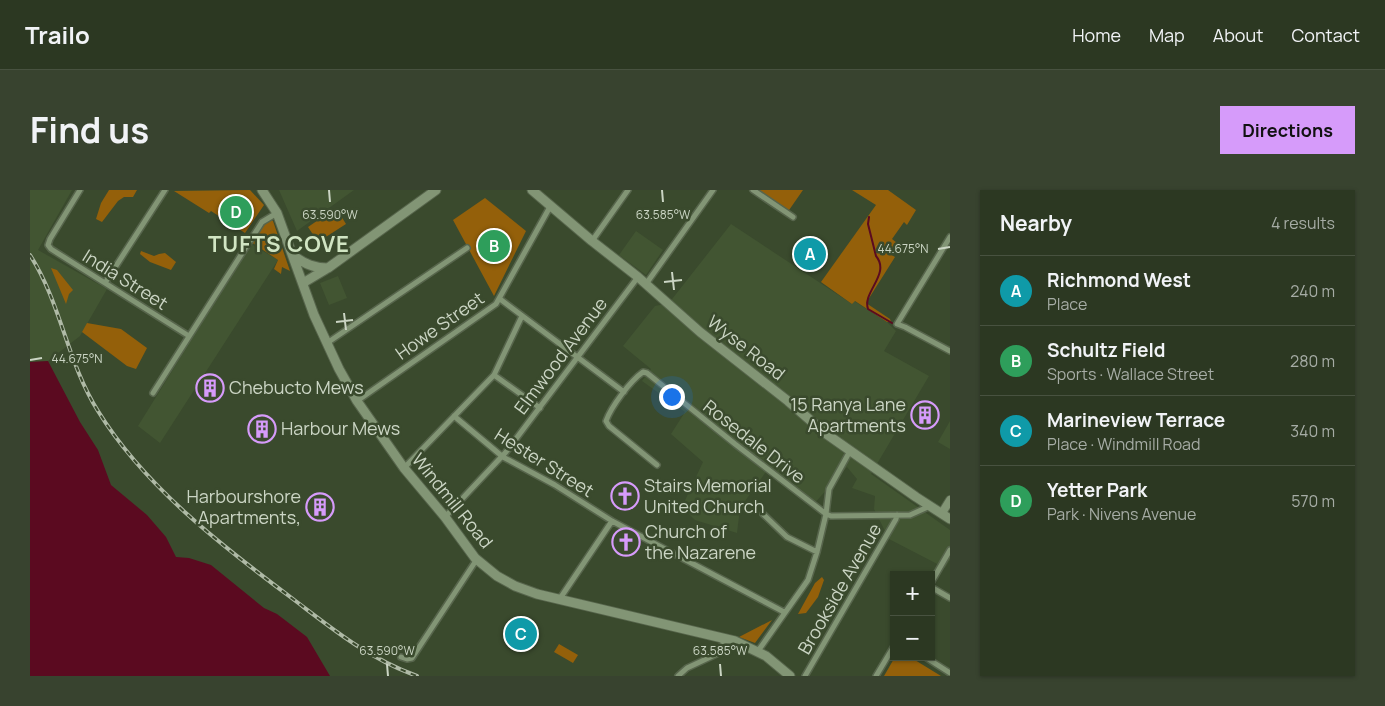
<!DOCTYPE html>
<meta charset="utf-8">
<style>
body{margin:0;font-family:Manrope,sans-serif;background:#38432f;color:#f1f3f6}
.controls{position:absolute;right:15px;bottom:15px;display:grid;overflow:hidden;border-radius:0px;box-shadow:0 1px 4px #0004}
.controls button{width:45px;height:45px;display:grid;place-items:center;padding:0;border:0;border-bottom:1px solid #485240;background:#2c3822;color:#f1f3f6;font:25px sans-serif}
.you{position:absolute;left:641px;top:206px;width:18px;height:18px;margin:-12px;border:4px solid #fff;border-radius:50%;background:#1a73e8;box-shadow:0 0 0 8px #1a73e833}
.badge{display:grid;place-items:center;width:32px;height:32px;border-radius:50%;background:#d69bfa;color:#fff;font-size:16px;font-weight:700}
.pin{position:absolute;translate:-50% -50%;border:2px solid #fff;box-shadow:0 1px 5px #0006}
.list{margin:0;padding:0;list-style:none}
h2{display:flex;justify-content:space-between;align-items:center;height:65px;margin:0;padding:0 20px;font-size:21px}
h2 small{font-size:16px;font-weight:400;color:#a6aca5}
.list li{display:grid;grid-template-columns:32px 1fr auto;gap:15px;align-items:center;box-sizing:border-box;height:70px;padding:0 20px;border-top:1px solid #485240}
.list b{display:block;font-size:19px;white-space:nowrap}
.list p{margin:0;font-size:16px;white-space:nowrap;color:#a6aca5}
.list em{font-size:16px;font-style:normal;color:#a6aca5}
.map{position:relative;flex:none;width:920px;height:486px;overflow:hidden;border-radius:0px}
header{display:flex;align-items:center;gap:30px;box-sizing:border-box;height:70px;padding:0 25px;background:#2c3822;border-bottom:1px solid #485240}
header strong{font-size:24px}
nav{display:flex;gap:28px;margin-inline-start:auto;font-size:18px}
.intro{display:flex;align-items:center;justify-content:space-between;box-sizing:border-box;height:120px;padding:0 30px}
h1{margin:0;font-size:35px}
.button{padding:12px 22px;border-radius:0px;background:#d69bfa;color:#111;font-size:18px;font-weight:700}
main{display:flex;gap:30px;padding:0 30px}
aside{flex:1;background:#2c3822;border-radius:0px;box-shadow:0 1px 4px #0004}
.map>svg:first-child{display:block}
.built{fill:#425532}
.green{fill:#94600a}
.water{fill:#5b0a20}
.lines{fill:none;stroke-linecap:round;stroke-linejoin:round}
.stream{stroke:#5b0a20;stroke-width:2}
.minor-casing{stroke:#57654c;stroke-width:8}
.tertiary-casing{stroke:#57654c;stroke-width:10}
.secondary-casing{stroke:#57654c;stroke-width:11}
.minor{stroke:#829575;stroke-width:5}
.tertiary{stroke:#829575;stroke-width:8}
.secondary{stroke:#829575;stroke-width:9}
.rail-casing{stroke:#afbaa6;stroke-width:4}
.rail{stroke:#3a4a2d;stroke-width:2;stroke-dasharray:5.5;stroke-linecap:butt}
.ticks{fill:none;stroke:#cbd5c4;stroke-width:2}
.labels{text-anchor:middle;stroke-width:5;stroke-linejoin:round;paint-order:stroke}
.street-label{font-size:18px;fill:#cbd5c4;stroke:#3a4a2d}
.poi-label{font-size:18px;fill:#cbd5c4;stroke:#3a4a2d;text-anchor:start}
.district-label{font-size:22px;font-weight:bold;letter-spacing:1px;fill:#d1e5c3;stroke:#3a4a2d}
.ticks-label{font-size:12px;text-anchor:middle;fill:#cbd5c4;stroke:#3a4a2d;stroke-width:5;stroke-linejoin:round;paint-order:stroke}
</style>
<header>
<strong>Trailo</strong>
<nav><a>Home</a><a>Map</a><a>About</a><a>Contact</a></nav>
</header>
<div class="intro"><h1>Find us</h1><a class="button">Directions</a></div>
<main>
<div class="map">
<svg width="920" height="486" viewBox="0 0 920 486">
<rect width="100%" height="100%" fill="#3a4a2d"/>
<path class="built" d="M0 0H42L8 60 77 99 50 146 18 171 0 172Z
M249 0H324L267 41Z
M701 34 822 114 824 111 857 132 866 141 854 161 899 186 841 284 920 340V370L915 378 859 349 844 319 845 306 822 298 827 289 817 277 782 316 738 279 710 318 707 343 665 330 652 317 673 272 641 244 655 222 612 191 621 179 593 156 625 116 639 113Z
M606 41 633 60 616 85 589 65Z
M221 54 248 70 130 253 108 236Z
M308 86 317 108 299 115 290 93Z
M920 231V259L908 252Z"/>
<path class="green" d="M79 0H107L103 7H94L88 11 72 32 66 29 71 13Z
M220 0 234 15 215 43 181 21 179 23 144 1Z
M725 0H773L757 23Z
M822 0H858L886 20 877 35 874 32 862 49 867 53 860 64 865 67 836 113 860 129 861 132H857L825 111 822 114 791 92 846 15Z
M455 8 496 41 464 106 423 30Z
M306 18 316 34 288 52 278 37Z
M240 29 243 31 260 81 252 77 251 84 244 79 248 70 221 52 233 34Z
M111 61 124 66 129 64 135 63 146 72 141 80 120 72 110 64Z
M21 78 27 80 43 100 39 104 36 114Z
M57 133 91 139 117 158 106 179 97 176 52 142Z
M792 387 794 390 788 407 776 423 768 424 785 393Z
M742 430 725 453 709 447Z
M529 454 548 465 543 473 524 462Z
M865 467H880L911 486H854Z"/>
<path class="water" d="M18 171 50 232 68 260 81 295 117 325 136 347 146 367 159 368 181 375 234 418 247 424 277 447 300 486H0V172Z"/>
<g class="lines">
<path class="stream" d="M839 27 838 34 846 66C861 84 832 102 838 119L862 133"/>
<g class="minor-casing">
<path id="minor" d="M50 0 20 49 18 55 21 59 159 146
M723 0 763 27
M920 47 867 134 875 137 920 161
M562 51 598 0
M75 93 135 0
M616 94 683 0
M470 109 594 202
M297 153 437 58
M464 185 510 218
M123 203 232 32 247 23
M327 211 466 114 521 15
M424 226 473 267 525 295 582 331 754 422
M627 275 579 236 576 231C581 217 600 191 613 182L617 183 705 254 796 324 801 326 880 325 900 316
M374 278 464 185 492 126
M733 324 757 347 787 362
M415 327 476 262 608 87
M901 393 920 360
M901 397 920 408
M529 410 582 331
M728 461 778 390 787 362 796 324 799 299 820 261
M371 467 377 469 382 468 447 369
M895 467 920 483
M648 486 657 478 689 463 695 448
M775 486 866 329 867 325
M846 486 864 456"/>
</g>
<g class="tertiary-casing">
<path id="tertiary" d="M912 323 920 310"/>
</g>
<g class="secondary-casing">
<path id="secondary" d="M232 0 247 23 284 125 309 179 327 211 374 278 415 327 445 368 467 386 485 396 507 404 705 451 736 466 760 486
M502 0 562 51 608 87 670 142 758 211 795 243 886 307 920 329
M264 66C275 74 284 78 298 78
M273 93 298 78 406 0"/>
</g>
<use href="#minor" class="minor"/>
<use href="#tertiary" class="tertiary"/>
<use href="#secondary" class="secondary"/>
<g class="rail-casing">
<path id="rail" d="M0 65C31 113 37 172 68 221 114 296 192 356 263 409 304 440 338 468 387 486"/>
</g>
<use href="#rail" class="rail"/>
</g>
<path class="ticks" d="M299 0 300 12M632 0 633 12M908 59 920 57M642 82 644 100M634 92 652 90M314 123 316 140M306 132 323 130M0 170 12 168M357 474 358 486M690 474 691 486"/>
<defs>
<g id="building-ring" transform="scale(1.4375)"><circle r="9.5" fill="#3a4a2d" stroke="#d69bfa" stroke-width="1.5"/><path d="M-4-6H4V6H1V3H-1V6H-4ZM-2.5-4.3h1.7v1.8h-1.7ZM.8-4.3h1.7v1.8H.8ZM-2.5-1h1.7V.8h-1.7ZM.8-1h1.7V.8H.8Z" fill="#d69bfa"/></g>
<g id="church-ring" transform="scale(1.4375)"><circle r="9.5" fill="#3a4a2d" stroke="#d69bfa" stroke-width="1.5"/><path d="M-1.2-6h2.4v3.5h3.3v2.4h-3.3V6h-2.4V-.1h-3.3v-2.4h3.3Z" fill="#d69bfa"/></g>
</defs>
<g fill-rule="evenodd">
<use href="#building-ring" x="180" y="198"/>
<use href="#building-ring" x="895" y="225"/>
<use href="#building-ring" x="232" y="239"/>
<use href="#church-ring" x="595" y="306"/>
<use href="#building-ring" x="290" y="317"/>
<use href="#church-ring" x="596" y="352"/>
</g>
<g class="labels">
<g class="street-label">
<text transform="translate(95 90) rotate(32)" y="6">India Street</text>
<text transform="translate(410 136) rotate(-35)" y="6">Howe Street</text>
<text transform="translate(716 158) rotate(38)" y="6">Wyse Road</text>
<text transform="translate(531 166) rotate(-53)" y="6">Elmwood Avenue</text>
<text transform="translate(724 252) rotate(38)" y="6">Rosedale Drive</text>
<text transform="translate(514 273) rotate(32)" y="6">Hester Street</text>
<text transform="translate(422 311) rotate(51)" y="6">Windmill Road</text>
<text transform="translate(810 399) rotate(-60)" y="6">Brookside Avenue</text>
</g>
<g class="poi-label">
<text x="199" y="204">Chebucto Mews</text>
<text x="876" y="221" text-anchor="end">15 Ranya Lane<tspan x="876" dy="21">Apartments</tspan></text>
<text x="251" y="245">Harbour Mews</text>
<text x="614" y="302">Stairs Memorial<tspan x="614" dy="21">United Church</tspan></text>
<text x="271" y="313" text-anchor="end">Harbourshore<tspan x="271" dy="21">Apartments,</tspan></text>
<text x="615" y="348">Church of<tspan x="615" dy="21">the Nazarene</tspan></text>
</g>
<g class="district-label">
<text x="249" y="62">TUFTS COVE</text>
</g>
</g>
<g class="ticks-label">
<text x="300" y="29">63.590°W</text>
<text x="633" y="29">63.585°W</text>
<text x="873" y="63">44.675°N</text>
<text x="47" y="173">44.675°N</text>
<text x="357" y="465">63.590°W</text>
<text x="690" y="465">63.585°W</text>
</g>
</svg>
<div class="controls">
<button>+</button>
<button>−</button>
</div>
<div class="you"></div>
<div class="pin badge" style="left:780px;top:64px;background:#0f9aa8">A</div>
<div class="pin badge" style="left:464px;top:56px;background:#2e9e5b">B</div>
<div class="pin badge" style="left:491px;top:444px;background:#0f9aa8">C</div>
<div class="pin badge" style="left:206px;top:22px;background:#2e9e5b">D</div>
</div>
<aside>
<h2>Nearby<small>4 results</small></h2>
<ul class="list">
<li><span class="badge" style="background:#0f9aa8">A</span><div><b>Richmond West</b><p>Place</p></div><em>240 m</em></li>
<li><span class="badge" style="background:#2e9e5b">B</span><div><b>Schultz Field</b><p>Sports · Wallace Street</p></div><em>280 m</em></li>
<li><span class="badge" style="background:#0f9aa8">C</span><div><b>Marineview Terrace</b><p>Place · Windmill Road</p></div><em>340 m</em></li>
<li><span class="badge" style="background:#2e9e5b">D</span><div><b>Yetter Park</b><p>Park · Nivens Avenue</p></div><em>570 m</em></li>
</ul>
</aside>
</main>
